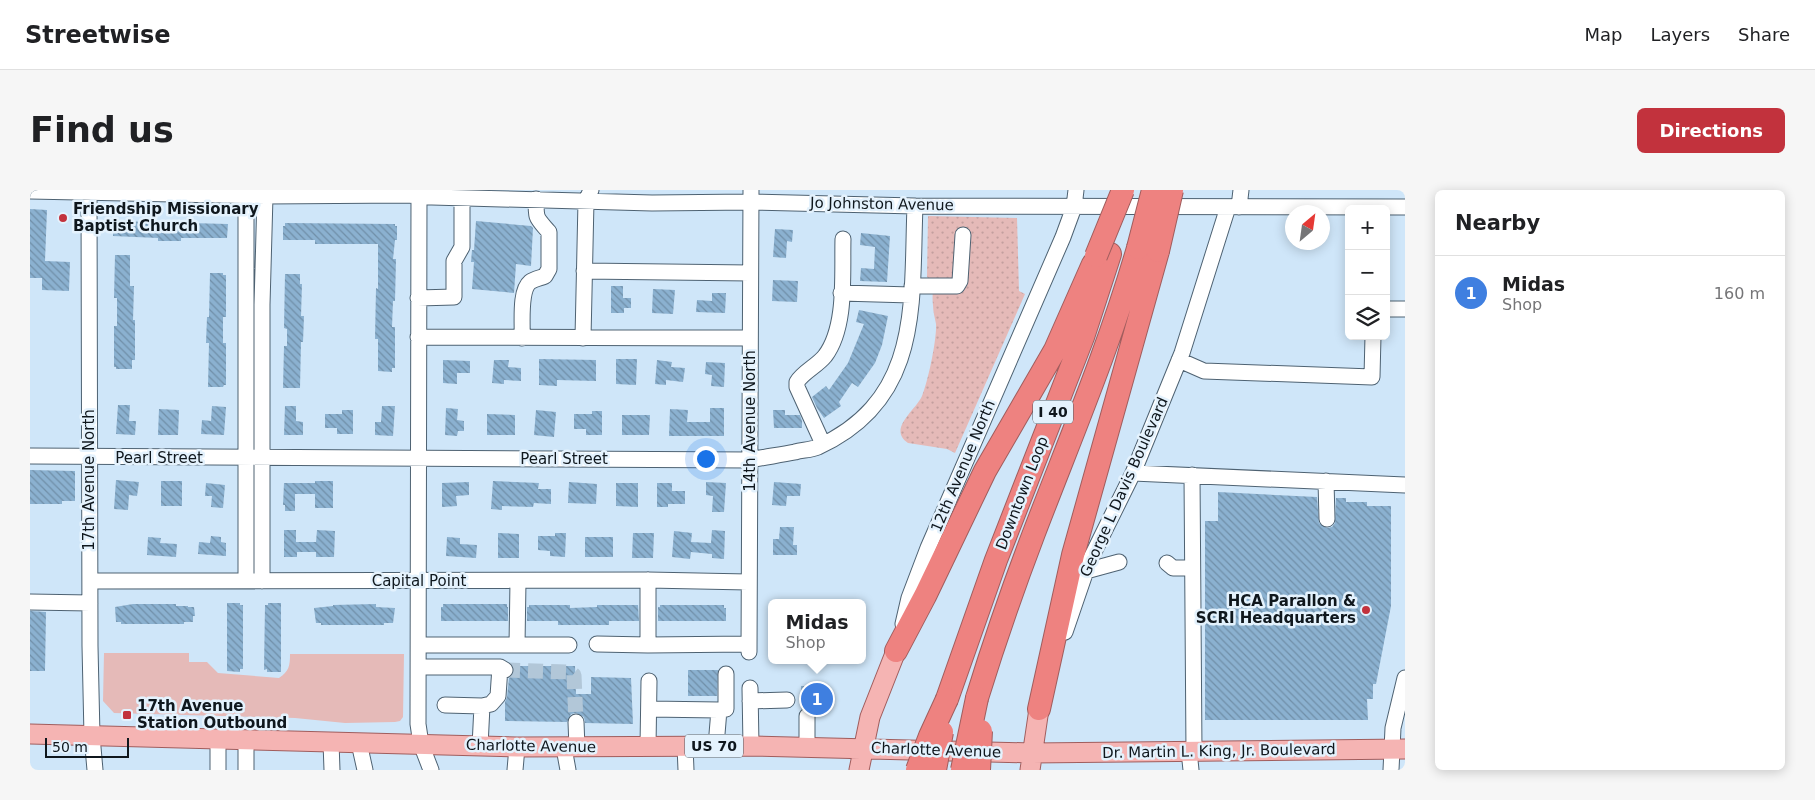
<!DOCTYPE html>
<meta charset="utf-8">
<style>
body{margin:0;font-family:"DejaVu Sans",sans-serif;background:#f6f6f6;color:#202124}
.controls{position:absolute;right:15px;top:15px;display:grid;overflow:hidden;border-radius:8px;box-shadow:0 2px 12px #0003}
.controls button{width:45px;height:45px;display:grid;place-items:center;padding:0;border:0;border-bottom:1px solid #e0e0e0;background:#fff;color:#202124;font:25px sans-serif}
.compass{position:absolute;left:1255px;top:15px;width:45px;height:45px;border-radius:50%;background:#fff;box-shadow:0 2px 12px #0003;rotate:29deg}
.scale{position:absolute;left:15px;bottom:12px;width:84px;box-sizing:border-box;padding-left:5px;border:2px solid #0f171d;border-top:0;font-size:14px;line-height:18px;white-space:nowrap;color:#0f171d;-webkit-text-stroke:4px #e4f2fd;paint-order:stroke}
.you{position:absolute;left:675px;top:268px;width:18px;height:18px;margin:-12px;border:4px solid #fff;border-radius:50%;background:#1a73e8;box-shadow:0 0 0 8px #1a73e833}
.badge{display:grid;place-items:center;width:32px;height:32px;border-radius:50%;background:#c2323d;color:#fff;font-size:16px;font-weight:700}
.pin{position:absolute;translate:-50% -50%;border:2px solid #fff;box-shadow:0 1px 5px #0006}
.popup{position:absolute;left:738px;top:409px;width:98px;height:65px;box-sizing:border-box;display:grid;place-content:center;border-radius:8px;background:#fff;filter:drop-shadow(0 1px 4px #0005);font-size:16px;white-space:nowrap;color:#757577}
.popup b{font-size:19px;color:#202124}
.popup::after{content:'';position:absolute;left:50%;top:100%;margin-left:-10px;border:10px solid transparent;border-top-color:#fff}
.list{margin:0;padding:0;list-style:none}
h2{display:flex;justify-content:space-between;align-items:center;height:65px;margin:0;padding:0 20px;font-size:21px}
h2 small{font-size:16px;font-weight:400;color:#757577}
.list li{display:grid;grid-template-columns:32px 1fr auto;gap:15px;align-items:center;box-sizing:border-box;height:75px;padding:0 20px;border-top:1px solid #e0e0e0}
.list b{display:block;font-size:19px;white-space:nowrap}
.list p{margin:0;font-size:16px;white-space:nowrap;color:#757577}
.list em{font-size:16px;font-style:normal;color:#757577}
.icon{flex:none;width:28px;height:28px;fill:none;stroke:currentColor;stroke-width:2;stroke-linecap:round;stroke-linejoin:round}
.map{position:relative;flex:none;width:1375px;height:580px;overflow:hidden;border-radius:8px}
header{display:flex;align-items:center;gap:30px;box-sizing:border-box;height:70px;padding:0 25px;background:#fff;border-bottom:1px solid #e0e0e0}
header strong{font-size:24px}
nav{display:flex;gap:28px;margin-inline-start:auto;font-size:18px}
.intro{display:flex;align-items:center;justify-content:space-between;box-sizing:border-box;height:120px;padding:0 30px}
h1{margin:0;font-size:35px}
.button{padding:12px 22px;border-radius:8px;background:#c2323d;color:#fff;font-size:18px;font-weight:700}
main{display:flex;gap:30px;padding:0 30px}
aside{flex:1;background:#fff;border-radius:8px;box-shadow:0 2px 12px #0003}
.map>svg:first-child{display:block}
.grass{fill:url(#grass-dots)}
.park{fill:#e5bab8}
.building{fill:url(#building-back-hatch)}
.lines{fill:none;stroke-linecap:round;stroke-linejoin:round}
.minor-tunnel{stroke:#b2c7d8;stroke-width:15;stroke-dasharray:15 8;stroke-linecap:butt}
.minor-casing{stroke:#4e6272;stroke-width:17}
.major-casing{stroke:#a05d5d;stroke-width:21}
.highway-casing{stroke:#a05d5d;stroke-width:24}
.minor{stroke:#fff;stroke-width:15}
.major{stroke:#f5b4b3;stroke-width:19}
.highway{stroke:#ee8280;stroke-width:22}
.highway-bridge-casing{stroke:#a05d5d;stroke-width:24;stroke-linecap:butt}
.highway-bridge{stroke:#ee8280;stroke-width:22}
.poi-dot{fill:#c2323d;stroke:#e4f2fd;stroke-width:2}
.labels{text-anchor:middle;stroke-width:5;stroke-linejoin:round;paint-order:stroke}
.shield{fill:#e4f2fd;stroke:#4f5960;stroke-width:1}
.shield-label{font-size:14px;font-weight:bold;fill:#0f171d}
.street-label{font-size:15px;fill:#0f171d;stroke:#e4f2fd}
.poi-label{font-size:15px;font-weight:bold;fill:#0f171d;stroke:#e4f2fd;text-anchor:start}
</style>
<header>
<strong>Streetwise</strong>
<nav><a>Map</a><a>Layers</a><a>Share</a></nav>
</header>
<div class="intro"><h1>Find us</h1><a class="button">Directions</a></div>
<main>
<div class="map">
<svg width="1375" height="580" viewBox="0 0 1375 580">
<defs>
<pattern id="grass-dots" width="8" height="8" patternUnits="userSpaceOnUse" patternTransform="scale(1.25)"><rect width="8" height="8" fill="#e5bab8"/><path d="M2 2h.1M6 6h.1" fill="none" stroke="#c39f9e" stroke-width="1.8" stroke-linecap="round"/></pattern>
<pattern id="building-back-hatch" width="6" height="6" patternUnits="userSpaceOnUse" patternTransform="scale(1.25)"><rect width="6" height="6" fill="#8bb1d0"/><path d="M-1 5l2 2M0 0l6 6M5-1l2 2" fill="none" stroke="#708fa8"/></pattern>
</defs>
<rect width="100%" height="100%" fill="#cfe6f9"/>
<path class="grass" d="M898 26 987 28 989 101 995 104 925 263 917 259 878 253C857 239 886 220 892 206 898 192 907 149 906 134 905 128 903 122 903 115 902 108 903 100 903 92L897 87Z"/>
<path class="park" d="M74 463H159V472H177L188 483 249 488C259 481 260 476 260 464H374L373 527 370 531 365 532 315 533 265 528 84 523 73 511Z"/>
<path class="building" d="M0 19 17 20 15 71 40 72 39 101 12 100V88H0Z
M83 31 198 34 197 48H151V51H128V48L83 46Z
M446 31 501 36 503 38 501 76 486 74 484 103 442 99 444 72H441L442 60H444Z
M255 33 365 34V36H367V50H365L363 69H366L365 111H363L362 137H365V178H362V182L348 181V149H345L346 98 348 99V54H285V50H253V36H255Z
M745 39 763 40 762 52 757 51 756 68 743 67Z
M831 43 860 46 857 92 830 91 831 78 844 79 845 57 830 55Z
M85 65H100V96H104L103 130H105V170H102V179H86V177H84V136H87V108H84Z
M180 83H193V85H196V127H193V153H196V195H194L193 197H178L179 153H176L177 127H179Z
M255 84H270V94H272L271 126H274L273 152H271L270 198H253L254 156H257V139L254 138Z
M743 90 768 91 767 112 742 111Z
M581 96H593V108H601V118H594V123H581Z
M623 99 645 100 643 124 622 123Z
M682 103H696L695 123 666 122 667 110 682 111Z
M829 120 858 126 852 155 845 173 828 197 822 193 809 212 811 216 794 228 787 218 782 207 796 196 799 200 818 173 834 134 826 132Z
M509 169 566 170V191L527 190V196L509 195Z
M586 169H607L606 195 586 194Z
M413 170 440 171V183H427V194L413 193Z
M464 170H479L478 177 491 178V191L474 190V194L462 193Z
M627 170 642 172 641 177 655 178 653 192 636 190V195L625 194Z
M676 172 695 173 694 197 681 196 682 185 675 184Z
M88 215H100L99 231H106L105 245 86 244Z
M182 216 196 217 194 245 171 244 172 230 181 231Z
M255 216H266V231L273 232V245H254Z
M352 216H365L363 246 345 245V232H351Z
M416 218 428 219 427 230 434 231V241H428L427 246 415 245Z
M680 218H694V246H639L640 219 658 220 657 232H680Z
M129 219 149 220 148 245H128Z
M312 220H323V244H307V238H295V224H312Z
M506 220 526 222 524 247 504 245Z
M743 220H755V225H770L772 231V238H744Z
M562 221H572V245H556V239H544V224H562Z
M457 224 485 225V245H457Z
M592 225H620L619 245H592Z
M0 280 45 281V311H32V314H0Z
M86 290 109 292 107 306 99 305 98 320 84 319Z
M131 291H152V316H131Z
M285 291H303V318H285V304H265V321H255V315H253L254 293H285Z
M463 291 509 293 508 299H521V314L504 313 503 317 472 316V320L461 319Z
M439 292V305L426 306 427 316 412 317V293Z
M539 292 567 294 566 314 538 313Z
M676 292 696 293 694 322H682L683 306 676 305Z
M744 292 771 294 770 306H757L756 316 742 315Z
M176 293 195 295 193 318 181 317 182 306H175Z
M586 293H608V317L586 316Z
M627 293H642V301H655V314H638V317H627Z
M1188 302 1287 307 1289 333 1297 338 1302 337 1305 333 1306 308H1316V312H1337V316H1361V416L1346 494H1343V509H1337L1338 530H1175V331H1188Z
M750 337H764L763 355H767V365H743V349H749Z
M254 340H266V352H286L287 340 305 341 304 367H286V362H267V367H254Z
M682 340 695 341 694 369 682 368V364L661 362 660 369 642 367 644 341 662 343 661 352 681 353Z
M468 343 489 344V368H468Z
M525 343H536L535 367 520 366V361L508 360V346H525Z
M603 343H624L623 368H602Z
M181 346 191 347V352L196 353V366L168 364 169 352 180 353Z
M118 347 131 348 130 353 147 354 146 367 117 365Z
M417 347 430 348V354L447 355 446 368 416 366Z
M555 347H583V367H555Z
M197 413H210V415H213V479H210V482L197 481Z
M238 413H251V482H237V479L234 480 235 415H238Z
M103 414H146V416H158V417H164L165 426H163V432H154V434H91V432H86L85 417Z
M346 414V417L365 418 363 433H354V435H291V433H286L284 418 303 416V415Z
M413 414H477V417H478V431H411V417H413Z
M499 415H540V418L567 417V415H608L609 431H579V435H528V431H497V417H499Z
M630 415H694V418H696V431H628V417H630Z
M0 421 16 422 15 481H0Z
M483 476H545L546 504H561V487L601 488 603 534 555 533 554 527 546 523 541 524 537 532 475 531V512L477 507 479 488 483 484Z
M658 480H688L687 506H658Z
M771 496 800 497V522H785L782 518 777 517 771 519Z"/>
<g class="lines">
<path class="minor-tunnel" d="M475 480 540 482 544 485 546 532"/>
<g class="minor-casing">
<path id="minor" d="M59 0 60 456 62 546 65 580
M389 0 388 534 391 554 401 580
M0 1 235 6 377 5 402 7 622 13 720 12 885 16 1375 17
M1209 17 1211 0
M554 81 720 83
M882 96H927L930 91 933 45
M811 103 881 105
M388 108 424 107V71L432 57V8
M1356 119H1375
M388 147 720 148
M492 148C493 134 489 101 500 92 504 89 510 88 515 86L519 79V42C506 27 506 30 506 9
M553 148 556 11 561 0
M1149 170 1174 181 1342 187 1343 146
M793 254 767 197V192C773 182 787 176 795 166 817 137 812 84 813 49
M0 266 720 270C735 267 750 265 765 262 772 260 781 260 788 257 893 209 881 112 885 16
M1103 283 1375 295
M1162 285 1164 561
M1296 291 1297 329
M1137 373 1143 378H1162
M1056 381 1089 372
M618 390V455L718 454
M60 391 618 390 718 392
M216 391V5
M232 391V115L235 6
M0 412 60 413
M873 434 879 408 898 358 1033 47 1044 17 1046 0
M1035 442 1059 372 1103 283 1152 163 1198 17
M567 454 618 455
M389 455H487L488 391
M487 455H539
M719 462 721 0
M389 477H470L475 480
M720 498 721 556
M720 511 757 510
M415 515 452 516 450 556
M452 516 461 514 468 506 470 477
M619 519 689 520 686 556
M689 520 696 519V484
M546 532 547 558
M301 552 302 580
M329 553 335 580
M655 556 656 580
M618 557 619 491
M777 557V526
M534 558 538 580
M1159 561 1161 580
M188 580V549
M216 580V549
M485 580 487 557
M1361 580 1363 538 1375 488"/>
</g>
<g class="major-casing">
<path id="major" d="M0 544 487 557 723 556 1002 563 1375 559
M829 580 840 527 866 461
M1000 580 1009 519"/>
</g>
<g class="highway-casing">
<path id="highway" d="M866 461 895 406 955 281 1025 160 1063 74
M947 508C964 453 983 398 1004 343 1040 249 1080 155 1108 58
M917 509 966 370 1053 147 1080 64
M1009 519 1043 365 1128 61"/>
</g>
<use href="#minor" class="minor"/>
<use href="#major" class="major"/>
<use href="#highway" class="highway"/>
<g class="highway-bridge-casing">
<path id="highway-bridge" d="M1108 58 1123 0
M1128 61 1142 0
M1066 66 1093 0
M887 580 900 546 917 509
M905 580 912 542
M932 580 947 508
M949 580 951 541"/>
</g>
<use href="#highway-bridge" class="highway-bridge"/>
</g>
<g class="poi-dot">
<circle cx="33" cy="28" r="5"/>
<circle cx="1336" cy="420" r="5"/>
<rect x="92" y="520" width="10" height="10" rx="2.5"/>
</g>
<g class="labels">
<g class="shield">
<rect x="1003" y="210.5" width="40" height="23" rx="4"/>
<rect x="655" y="544.5" width="58" height="23" rx="4"/>
</g>
<g class="shield-label">
<text x="1023" y="227">I 40</text>
<text x="684" y="561">US 70</text>
</g>
<g class="street-label">
<text transform="translate(852 14) rotate(1)" y="5">Jo Johnston Avenue</text>
<text transform="translate(720 231) rotate(-90)" y="5">14th Avenue North</text>
<text x="129" y="273">Pearl Street</text>
<text x="534" y="274">Pearl Street</text>
<text transform="translate(933 276) rotate(-67)" y="5">12th Avenue North</text>
<text transform="translate(59 290) rotate(-90)" y="5">17th Avenue North</text>
<text transform="translate(1094 297) rotate(-66)" y="5">George L Davis Boulevard</text>
<text transform="translate(992 303) rotate(-69)" y="5">Downtown Loop</text>
<text x="389" y="396">Capital Point</text>
<text transform="translate(501 556) rotate(1)" y="5">Charlotte Avenue</text>
<text transform="translate(906 560) rotate(2)" y="5">Charlotte Avenue</text>
<text transform="translate(1189 561) rotate(-1)" y="5">Dr. Martin L. King, Jr. Boulevard</text>
</g>
<g class="poi-label">
<text x="43" y="24">Friendship Missionary<tspan x="43" dy="17">Baptist Church</tspan></text>
<text x="1326" y="416" text-anchor="end">HCA Parallon &amp;<tspan x="1326" dy="17">SCRI Headquarters</tspan></text>
<text x="107" y="521">17th Avenue<tspan x="107" dy="17">Station Outbound</tspan></text>
</g>
</g>
</svg>
<div class="controls">
<button>+</button>
<button>−</button>
<button><svg class="icon" aria-label="layers" viewBox="0 0 24 24"><path d="M12 4l9 5-9 5-9-5zM3 14l9 5 9-5"/></svg></button>
</div>
<svg class="compass" viewBox="-18 -18 36 36"><path d="M0-13l5 13h-10z" fill="#e53935"/><path d="M0 13l5-13h-10z" fill="#757577"/></svg>
<div class="scale">50 m</div>
<div class="you"></div>
<div class="pin badge" style="left:787px;top:509px;background:#3f7fe0">1</div>
<div class="popup"><b>Midas</b>Shop</div>
</div>
<aside>
<h2>Nearby<small></small></h2>
<ul class="list">
<li><span class="badge" style="background:#3f7fe0">1</span><div><b>Midas</b><p>Shop</p></div><em>160 m</em></li>
</ul>
</aside>
</main>
